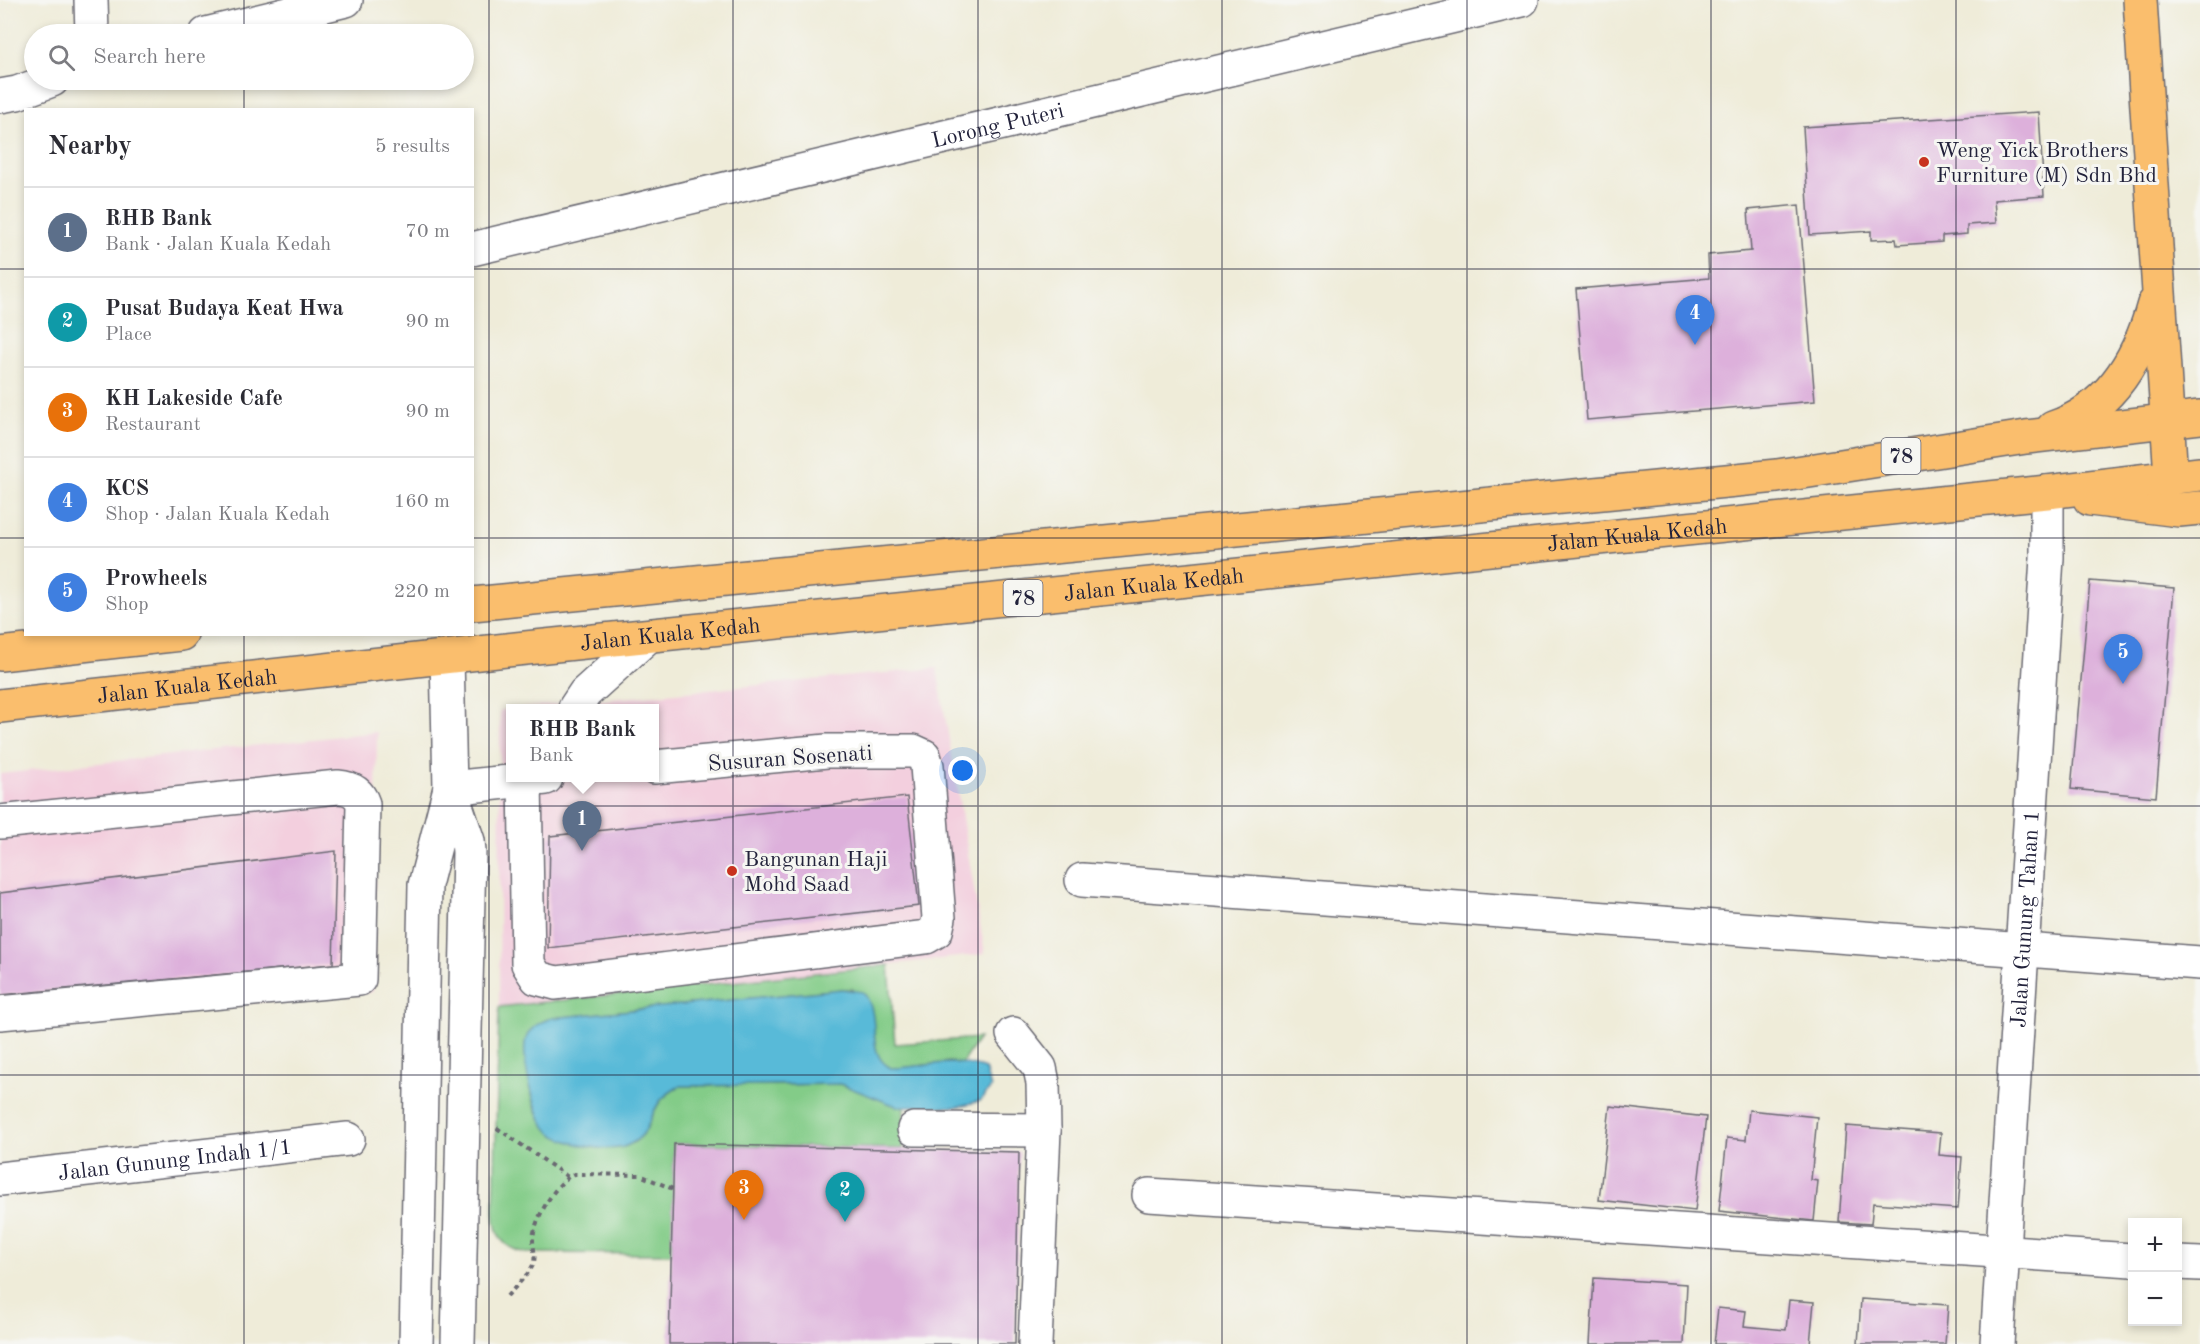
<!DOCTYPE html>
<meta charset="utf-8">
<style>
body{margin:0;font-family:"Old Standard TT",serif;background:#f2f2f3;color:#2b2b33}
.controls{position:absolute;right:18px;bottom:18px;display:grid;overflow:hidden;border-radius:0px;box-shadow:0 3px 9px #0003}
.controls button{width:54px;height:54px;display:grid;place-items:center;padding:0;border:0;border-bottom:2px solid #e1e1e2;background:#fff;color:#2b2b33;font:30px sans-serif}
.you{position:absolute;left:963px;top:771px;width:21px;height:21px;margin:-15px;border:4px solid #fff;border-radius:50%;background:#1a73e8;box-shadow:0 0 0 9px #1a73e833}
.badge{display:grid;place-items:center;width:39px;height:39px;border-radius:50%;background:#c8321e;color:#fff;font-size:20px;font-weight:700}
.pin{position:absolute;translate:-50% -50px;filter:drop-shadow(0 2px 3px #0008)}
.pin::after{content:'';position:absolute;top:32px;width:21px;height:18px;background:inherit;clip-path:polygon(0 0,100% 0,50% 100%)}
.popup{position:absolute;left:506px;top:704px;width:153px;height:78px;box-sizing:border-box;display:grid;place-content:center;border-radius:0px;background:#fff;filter:drop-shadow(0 2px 4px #0005);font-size:20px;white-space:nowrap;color:#7c7c81}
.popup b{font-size:22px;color:#2b2b33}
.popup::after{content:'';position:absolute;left:50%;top:100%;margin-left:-12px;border:12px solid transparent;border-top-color:#fff}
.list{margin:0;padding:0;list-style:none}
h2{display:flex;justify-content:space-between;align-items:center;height:78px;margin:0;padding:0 24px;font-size:26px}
h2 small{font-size:20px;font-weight:400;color:#7c7c81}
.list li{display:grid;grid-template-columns:39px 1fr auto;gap:18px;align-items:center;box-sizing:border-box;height:90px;padding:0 24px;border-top:2px solid #e1e1e2}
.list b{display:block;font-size:22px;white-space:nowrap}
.list p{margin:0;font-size:20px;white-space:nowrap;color:#7c7c81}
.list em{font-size:20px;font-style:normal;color:#7c7c81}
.icon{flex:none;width:33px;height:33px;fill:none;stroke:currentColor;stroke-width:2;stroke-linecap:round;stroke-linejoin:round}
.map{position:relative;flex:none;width:2200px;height:1344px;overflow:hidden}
.search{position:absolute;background:#fff;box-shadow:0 3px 9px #0003;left:24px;top:24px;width:450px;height:66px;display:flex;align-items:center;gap:15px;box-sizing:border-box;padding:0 21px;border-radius:33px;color:#7c7c81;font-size:22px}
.panel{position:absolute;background:#fff;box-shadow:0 3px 9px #0003;left:24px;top:108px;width:450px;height:528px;border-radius:0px}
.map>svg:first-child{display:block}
.built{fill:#f3cfde}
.green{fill:#83cc88;stroke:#527762;stroke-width:1.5}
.water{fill:#59bad8;stroke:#3e6e8a;stroke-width:1.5}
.building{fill:#ddb0db}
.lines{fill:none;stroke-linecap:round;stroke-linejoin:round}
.minor-casing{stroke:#6a6972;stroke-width:36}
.major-casing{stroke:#6a6972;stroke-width:36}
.path{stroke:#6a6972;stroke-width:4;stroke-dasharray:4.5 4.5;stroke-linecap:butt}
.minor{stroke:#fff;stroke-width:33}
.major{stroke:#fabe6d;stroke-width:33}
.grid{fill:none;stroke:#22223b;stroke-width:1.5;stroke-opacity:0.55}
.poi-dot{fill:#c8321e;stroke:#f6f6f2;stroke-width:2}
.labels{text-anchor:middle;stroke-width:6;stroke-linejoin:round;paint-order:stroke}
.shield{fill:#f6f6f2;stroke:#626272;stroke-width:1.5}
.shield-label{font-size:21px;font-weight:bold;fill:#22223b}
.street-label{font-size:22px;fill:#22223b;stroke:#f6f6f2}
.poi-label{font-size:22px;fill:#22223b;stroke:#f6f6f2;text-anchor:start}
</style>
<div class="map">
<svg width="2200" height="1344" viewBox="0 0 2200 1344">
<rect width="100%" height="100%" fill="#f6f6f2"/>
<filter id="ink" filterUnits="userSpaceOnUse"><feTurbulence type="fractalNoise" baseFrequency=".0167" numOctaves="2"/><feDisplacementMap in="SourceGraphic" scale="12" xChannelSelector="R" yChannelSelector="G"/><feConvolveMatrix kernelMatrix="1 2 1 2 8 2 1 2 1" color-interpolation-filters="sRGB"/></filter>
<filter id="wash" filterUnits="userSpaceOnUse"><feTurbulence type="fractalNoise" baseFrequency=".008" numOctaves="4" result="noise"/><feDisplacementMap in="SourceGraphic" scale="24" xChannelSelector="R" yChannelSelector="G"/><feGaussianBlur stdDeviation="1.35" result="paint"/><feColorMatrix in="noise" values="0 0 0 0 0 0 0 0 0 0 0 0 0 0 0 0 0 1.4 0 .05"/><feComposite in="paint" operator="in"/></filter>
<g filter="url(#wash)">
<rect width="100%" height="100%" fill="#efecd9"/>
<path class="built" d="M937 668 985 954 499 1007 500 710H510V778H654V708H520Z
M377 732 373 992 0 1024V774Z"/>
<path class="green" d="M889 965 895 1044 979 1038 962 1063 949 1062 902 1068H891L882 1064 878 1058 875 1046 853 989H842L552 1018C539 1023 527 1030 525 1046 524 1051 526 1058 527 1064 530 1086 532 1111 548 1129 560 1143 609 1152 626 1146 651 1137 648 1117 661 1100 666 1094 673 1090 680 1086L840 1084 896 1105 904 1106 903 1149 674 1144 672 1254 525 1253C501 1247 495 1235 494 1211L499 1007Z"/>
<path class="water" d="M842 989 863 992C884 1017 863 1054 891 1068 923 1068 954 1056 985 1069L991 1088 980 1101 956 1107 896 1106 840 1084 680 1086C673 1090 666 1094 661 1100 647 1117 652 1136 626 1146 608 1153 561 1144 547 1129 535 1116 519 1052 527 1036 532 1026 542 1021 552 1018Z"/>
<g id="blocks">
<path class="building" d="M2039 112 2044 196 1994 200 1996 223 1967 225V234L1942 236V242L1897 245 1896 239 1871 240V231L1810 235 1803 127Z
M1799 205 1815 401 1587 420 1576 289 1709 278 1708 255 1751 251 1748 210Z
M2090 581 2174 588 2156 797 2071 789Z
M907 797 919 906 548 948 550 836Z
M336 851 333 964 0 995V893Z
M1610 1106 1706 1117 1695 1211 1599 1200Z
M1749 1110 1817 1117 1811 1180 1818 1181 1814 1221 1719 1211 1727 1138 1746 1140Z
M1846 1126 1941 1133 1939 1155 1962 1157 1958 1209 1873 1203 1871 1224 1839 1222Z
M674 1144 1019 1152 1015 1344H669Z
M1594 1278 1687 1284 1684 1344H1590Z
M1861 1299 1948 1305 1945 1344H1858Z
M1789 1300 1814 1302 1810 1344H1714L1718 1308 1746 1311 1744 1326 1786 1330Z"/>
</g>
</g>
<g filter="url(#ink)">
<use href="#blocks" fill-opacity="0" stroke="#6a6972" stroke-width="1.5"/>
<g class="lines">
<g class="minor-casing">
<g id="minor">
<path d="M91 0 92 34"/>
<path d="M206 34 346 0"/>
<path d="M0 96 17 93 52 80"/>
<path id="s1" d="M472 249 1522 0"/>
<path d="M575 708 585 693 647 637"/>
<path d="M525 780 528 964 537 978 556 983 926 937 936 931 939 918 927 766 924 756 913 751H827L654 767"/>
<path d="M450 788 468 841 469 852 458 1344"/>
<path d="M450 788 546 778"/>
<path d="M0 822 338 787C351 788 359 792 363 804L359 979 0 1013"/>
<path d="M1082 880 2200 963"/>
<path d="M1013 1034 1040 1068 1043 1083 1044 1130 1035 1344"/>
<path d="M914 1129 1044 1130"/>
<path id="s2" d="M0 1179 348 1139"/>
<path d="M1149 1195 2132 1260"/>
<path d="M2178 1263 2200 1264"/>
<path d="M416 1344 425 885 450 788 447 657"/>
<path id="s3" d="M1997 1344 2047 558V492"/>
</g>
</g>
<g class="major-casing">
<g id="major">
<path d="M2140 0 2171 477"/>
<path d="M2053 428C2110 409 2139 359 2154 304"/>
<path d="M2090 499 2179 510 2200 508"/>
<path d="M472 604 1777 476 2026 437 2200 417"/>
<path d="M0 654 181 634"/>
<path id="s4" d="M0 706 516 649 2047 492 2200 474"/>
</g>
</g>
<path class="path" d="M497 1128 568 1177
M507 1296C515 1287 526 1277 532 1267 537 1259 533 1248 533 1239 534 1220 556 1181 574 1174L640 1175 673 1189"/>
<use href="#minor" class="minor"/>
<use href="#major" class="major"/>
</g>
</g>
<path class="grid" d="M244 0V34M489 0V1344M733 0V1344M978 0V1344M1222 0V1344M1467 0V1344M1711 0V1344M1956 0V1344M244 80V110M0 269H26M472 269H2200M0 538H26M472 538H2200M244 634V1344M0 806H2200M0 1075H2200"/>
<g class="poi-dot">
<circle cx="1924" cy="162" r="6"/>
<circle cx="732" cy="871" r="6"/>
</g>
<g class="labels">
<g class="shield">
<rect x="1881.5" y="438" width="39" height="36" rx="4.5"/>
<rect x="1003.5" y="580" width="39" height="36" rx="4.5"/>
</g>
<g class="shield-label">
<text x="1901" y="463">78</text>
<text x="1023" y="605">78</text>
</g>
<g class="street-label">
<text dy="8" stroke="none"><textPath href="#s1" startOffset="540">Lorong Puteri</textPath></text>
<text dy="8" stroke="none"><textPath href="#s4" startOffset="1646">Jalan Kuala Kedah</textPath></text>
<text dy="8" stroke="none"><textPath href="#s4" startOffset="1160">Jalan Kuala Kedah</textPath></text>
<text dy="8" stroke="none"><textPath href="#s4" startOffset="674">Jalan Kuala Kedah</textPath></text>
<text dy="8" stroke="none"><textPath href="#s4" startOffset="188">Jalan Kuala Kedah</textPath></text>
<text transform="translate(790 757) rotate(-4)" y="8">Susuran Sosenati</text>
<text dy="8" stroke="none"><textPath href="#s3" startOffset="426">Jalan Gunung Tahan 1</textPath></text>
<text dy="8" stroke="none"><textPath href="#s2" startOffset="176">Jalan Gunung Indah 1/1</textPath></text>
</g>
<g class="poi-label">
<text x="1936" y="157">Weng Yick Brothers<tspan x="1936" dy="25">Furniture (M) Sdn Bhd</tspan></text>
<text x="744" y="866">Bangunan Haji<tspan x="744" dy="25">Mohd Saad</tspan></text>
</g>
</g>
</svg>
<div class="controls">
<button>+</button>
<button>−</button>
</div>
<div class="you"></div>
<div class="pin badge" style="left:582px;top:851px;background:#5c6f8a">1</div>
<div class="popup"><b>RHB Bank</b>Bank</div>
<div class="pin badge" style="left:845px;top:1222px;background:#0f9aa8">2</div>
<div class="pin badge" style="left:744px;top:1220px;background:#e8710a">3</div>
<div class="pin badge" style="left:1695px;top:345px;background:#3f7fe0">4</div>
<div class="pin badge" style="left:2123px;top:684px;background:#3f7fe0">5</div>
<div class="search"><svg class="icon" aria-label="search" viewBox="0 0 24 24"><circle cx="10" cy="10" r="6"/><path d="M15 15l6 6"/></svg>Search here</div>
<section class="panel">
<h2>Nearby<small>5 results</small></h2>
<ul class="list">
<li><span class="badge" style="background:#5c6f8a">1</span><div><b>RHB Bank</b><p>Bank · Jalan Kuala Kedah</p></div><em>70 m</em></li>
<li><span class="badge" style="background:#0f9aa8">2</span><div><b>Pusat Budaya Keat Hwa</b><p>Place</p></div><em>90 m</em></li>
<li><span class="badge" style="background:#e8710a">3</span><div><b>KH Lakeside Cafe</b><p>Restaurant</p></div><em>90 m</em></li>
<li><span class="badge" style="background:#3f7fe0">4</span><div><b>KCS</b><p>Shop · Jalan Kuala Kedah</p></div><em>160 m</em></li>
<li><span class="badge" style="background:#3f7fe0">5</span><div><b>Prowheels</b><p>Shop</p></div><em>220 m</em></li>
</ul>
</section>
</div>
